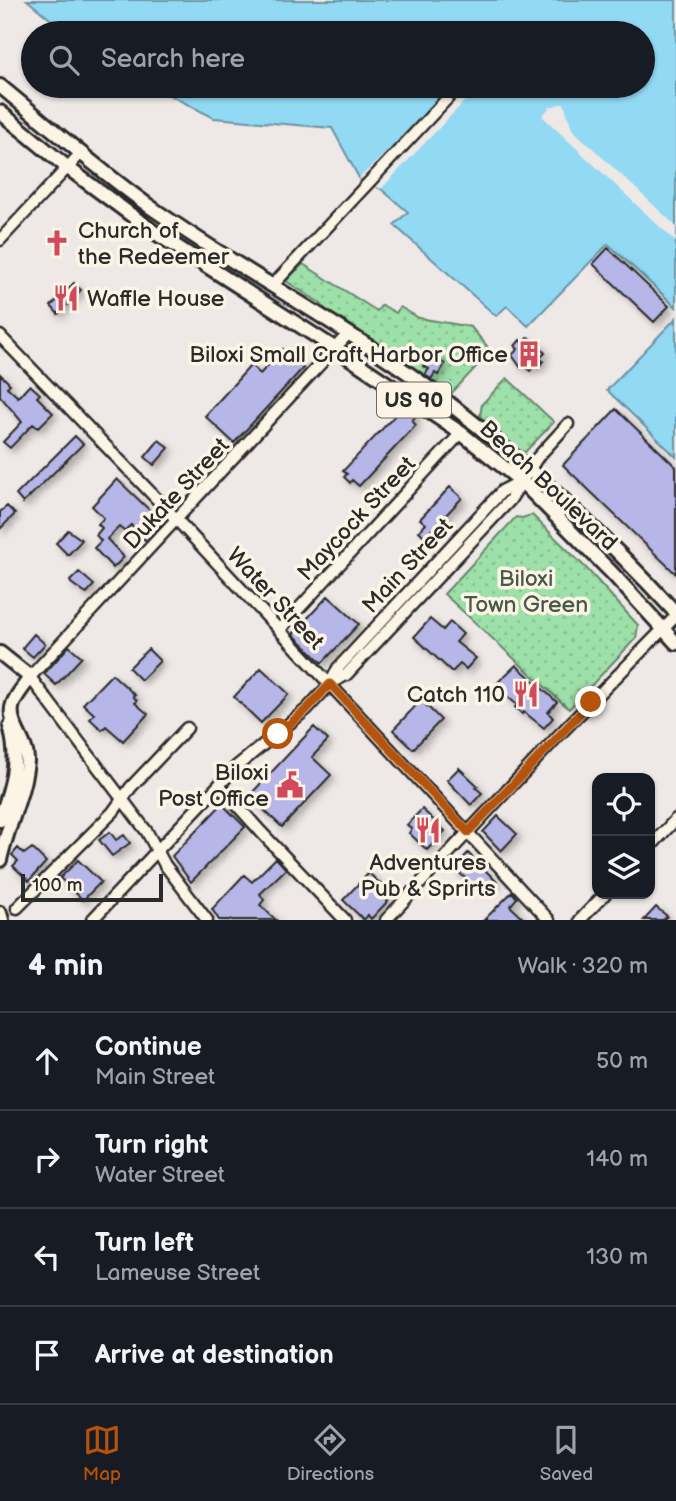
<!DOCTYPE html>
<meta charset="utf-8">
<style>
body{margin:0;font-family:"Balsamiq Sans",sans-serif;background:#20242c;color:#f1f3f6}
.controls{position:absolute;right:21px;bottom:21px;display:grid;overflow:hidden;border-radius:14px;box-shadow:0 2px 5px #0004}
.controls button{width:63px;height:63px;display:grid;place-items:center;padding:0;border:0;border-bottom:2px solid #363941;background:#171b24;color:#f1f3f6;font:35px sans-serif}
.scale{position:absolute;left:21px;bottom:18px;width:142px;box-sizing:border-box;padding-left:7px;border:4px solid #2b2b2b;border-top:0;font-size:19px;line-height:24px;white-space:nowrap;color:#2b2b2b;-webkit-text-stroke:5px #fcf5e5;paint-order:stroke}
.stop{position:absolute;width:21px;height:21px;margin:-16px;border:5px solid #b45309;border-radius:50%;background:#fff}
.stop.end{background:#b45309;border-color:#fff;box-shadow:0 2px 7px #0008}
.list{margin:0;padding:0;list-style:none}
h2{display:flex;justify-content:space-between;align-items:center;height:91px;margin:0;padding:0 28px;font-size:30px}
h2 small{font-size:23px;font-weight:400;color:#9ea1a6}
.list li{display:grid;grid-template-columns:46px 1fr auto;gap:21px;align-items:center;box-sizing:border-box;height:98px;padding:0 28px;border-top:2px solid #363941}
.list b{display:block;font-size:26px;white-space:nowrap}
.list p{margin:0;font-size:23px;white-space:nowrap;color:#9ea1a6}
.list em{font-size:23px;font-style:normal;color:#9ea1a6}
.icon{flex:none;width:38px;height:38px;fill:none;stroke:currentColor;stroke-width:2;stroke-linecap:round;stroke-linejoin:round}
.map{position:relative;flex:none;width:676px;height:920px;overflow:hidden}
.search{position:absolute;background:#171b24;box-shadow:0 2px 5px #0004;left:21px;right:21px;top:21px;height:77px;display:flex;align-items:center;gap:18px;box-sizing:border-box;padding:0 24px;border-radius:38px;color:#9ea1a6;font-size:26px}
.sheet{height:483px;background:#171b24}
nav{display:flex;justify-content:space-around;align-items:center;box-sizing:border-box;height:98px;border-top:2px solid #363941;background:#171b24;font-size:19px;color:#9ea1a6}
nav a{display:grid;justify-items:center;gap:4px}
nav .on{color:#b45309}
.map>svg:first-child{display:block}
.park{fill:url(#park-dots);stroke:#64866a;stroke-width:2}
.water{fill:#92d9f4;stroke:#6993a4;stroke-width:2}
.pier{fill:#eee8e6}
.building{fill:#b6b6e8;stroke:#2b2b2b;stroke-width:2;filter:url(#shadow)}
.lines{fill:none;stroke-linecap:round;stroke-linejoin:round}
.minor-casing{stroke:#2b2b2b;stroke-width:15}
.major-casing{stroke:#2b2b2b;stroke-width:18}
.minor{stroke:#fcf5e5;stroke-width:10}
.major{stroke:#fcf5e5;stroke-width:12}
.route{stroke:#b45309;stroke-width:9}
.labels{text-anchor:middle;stroke-width:7;stroke-linejoin:round;paint-order:stroke}
.shield{fill:#fcf5e5;stroke:#6a6863;stroke-width:2}
.shield-label{font-size:21px;font-weight:bold;fill:#2b2b2b}
.poi-label{font-size:23px;fill:#2b2b2b;stroke:#fcf5e5;text-anchor:end}
.street-label{font-size:23px;fill:#2b2b2b;stroke:#fcf5e5}
.park-label{font-size:23px;fill:#48584a;stroke:#fcf5e5}
</style>
<div class="map">
<svg width="676" height="920" viewBox="0 0 676 920">
<defs>
<pattern id="park-dots" width="8" height="8" patternUnits="userSpaceOnUse" patternTransform="scale(1.75)"><rect width="8" height="8" fill="#9ee0a9"/><path d="M2 2h.1M6 6h.1" fill="none" stroke="#88c092" stroke-width="1.8" stroke-linecap="round"/></pattern>
<filter id="shadow"><feDropShadow dx="4" dy="4" stdDeviation="3.5" flood-color="#0004"/></filter>
</defs>
<rect width="100%" height="100%" fill="#eee8e6"/>
<filter id="ink" filterUnits="userSpaceOnUse"><feTurbulence type="fractalNoise" baseFrequency=".0143" numOctaves="2"/><feDisplacementMap in="SourceGraphic" scale="14" xChannelSelector="R" yChannelSelector="G"/><feConvolveMatrix kernelMatrix="1 2 1 2 8 2 1 2 1" color-interpolation-filters="sRGB"/></filter>
<g filter="url(#ink)">
<path class="park" d="M303 264 377 311 382 305 396 313 400 307 419 318 471 327 491 351 450 395 334 319 320 303 286 281Z
M507 378 554 422 525 452H520L480 416 482 404Z
M532 515 587 569 638 625 636 638 569 709 444 594 516 517 522 518Z"/>
<path class="water" d="M27 0H676V307L608 244 528 326 507 306 496 316 394 225 408 212 381 189 359 178 332 128 214 118 152 86H643V33H67Z
M676 318V457L607 390Z"/>
<path class="pier" d="M450 86H479L381 189 359 178 393 146Z
M564 103 572 129 676 226V242L542 116 550 107Z"/>
<path class="building" d="M608 248 669 306 654 322 593 264Z
M74 283 81 290 58 314 51 306Z
M528 337 541 346 540 348 545 353 540 358 543 361 538 368 535 365 530 371 524 365 521 368 512 355 518 349 515 346 520 340 523 343Z
M283 349 303 368 234 443 205 416 251 365 260 374Z
M430 355 445 364 438 375 435 373 431 379 425 375 429 369 423 366Z
M0 374 10 384 7 387 18 397 30 385 40 394 37 397 53 413 38 428 33 424 10 448 3 442 22 422 0 396Z
M401 403 417 414 412 421 416 425 359 486 352 480 350 483 344 477 347 474 343 471 400 410 397 408Z
M616 409 676 467V574L563 465Z
M75 436 83 444 23 503 16 495Z
M159 440 169 448 154 465 145 457Z
M117 479 163 523 146 541 131 525 124 531 119 527 107 539 124 557 113 568 94 548 101 541 96 535 102 528 98 524 104 518 92 506Z
M450 487 462 498 425 537 419 531 426 524 420 519Z
M7 506 15 514 0 529V512Z
M68 530 82 540 68 555 56 543Z
M79 572 94 585 86 594 71 583 70 581Z
M328 596 359 624 322 663 293 634Z
M430 619 443 630 450 622 463 634 456 642 476 658 466 669 460 664 452 672 414 637Z
M34 634 45 644 33 657 22 648Z
M69 646 82 657 56 685 44 674Z
M148 649 160 661 141 680 129 668Z
M516 665 557 702 548 712 553 718 544 728 524 712 522 714 515 707 517 705 495 685Z
M261 668 289 694 261 723 234 697Z
M112 674 135 695 133 696 137 701 135 703 148 714 123 741 106 726 102 730 90 719 94 714 83 704Z
M421 700 441 720 413 749 393 730Z
M314 727 328 740 312 757 331 775 282 827 249 796Z
M459 768 478 786 476 788 482 793 471 805 447 780Z
M222 804 245 827 191 882 172 856Z
M422 809 445 831 427 850 409 833 412 829 407 825Z
M498 816 517 834 501 851 483 832Z
M110 832 116 840 124 835 130 843 112 856 99 840Z
M18 848 24 854 32 848 46 862 29 881 13 866 18 861 12 855Z
M468 853 497 882 489 890 483 885 478 890 454 868Z
M276 858 286 869 260 894 264 900 260 905 276 920H219L212 909 244 875 252 882Z
M78 860 101 882 83 900 60 878Z
M369 873 389 892 384 897 388 901 371 919 368 915 364 920 343 900Z
M512 892 517 898 510 906 525 920H484Z
M656 907 667 916 663 920H644Z"/>
<g class="lines">
<g class="minor-casing">
<path id="minor" d="M0 240 81 153
M272 286 459 86
M0 336 177 520 549 920
M280 629 461 433
M331 683 346 675 510 500 537 458 568 424
M219 785 261 832 345 920
M650 847 676 819
M17 908 113 812 131 787 187 728
M92 920 237 766 307 709 330 684 338 668 502 491 521 481
M207 920 165 865 147 832 30 677 348 334
M386 920 559 735 676 616
M580 920 605 894"/>
</g>
<g class="major-casing">
<path id="major" d="M0 86C49 126 97 169 149 206 250 277 362 334 459 411 537 472 609 540 676 613
M0 112 68 168 154 232 336 349 461 433 521 481 612 573 676 643
M0 653 30 677
M0 820C12 786 20 762 10 726
M0 860C7 827 24 794 27 761 28 741 6 723 13 704 16 695 25 686 30 677
M0 913 2 920"/>
</g>
<use href="#minor" class="minor"/>
<use href="#major" class="major"/>
</g>
</g>
<g class="lines" filter="url(#ink)">
<path class="route" d="M278 734 307 709 330 684 468 832 591 702"/>
</g>
<defs>
<g id="church-bare" transform="scale(2.1)"><path d="M-1.2-6h2.4v3.5h3.3v2.4h-3.3V6h-2.4V-.1h-3.3v-2.4h3.3Z" fill="#d1495b" stroke="#fcf5e5" stroke-width="2.5" paint-order="stroke"/></g>
<g id="restaurant-bare" transform="scale(2.1)"><path d="M-5-6h1v4h1v-4h1v4h1v-4h1v5L-1.5 .5V6h-2V.5L-5-1ZM5-6V6H3V1.5H1.5Q1.5-4 5-6Z" fill="#d1495b" stroke="#fcf5e5" stroke-width="2.5" paint-order="stroke"/></g>
<g id="building-bare" transform="scale(2.1)"><path d="M-4-6H4V6H1V3H-1V6H-4ZM-2.5-4.3h1.7v1.8h-1.7ZM.8-4.3h1.7v1.8H.8ZM-2.5-1h1.7V.8h-1.7ZM.8-1h1.7V.8H.8Z" fill="#d1495b" stroke="#fcf5e5" stroke-width="2.5" paint-order="stroke"/></g>
<g id="civic-bare" transform="scale(2.1)"><path d="M-.6-6.5H3V-4.5H.6V-3L4-1V1h2V6H-6V1h2V-1L-.6-3ZM-1.2 2.5V6h2.4V2.5Z" fill="#d1495b" stroke="#fcf5e5" stroke-width="2.5" paint-order="stroke"/></g>
</defs>
<g fill-rule="evenodd">
<use href="#church-bare" x="57" y="243"/>
<use href="#restaurant-bare" x="66" y="298"/>
<use href="#building-bare" x="529" y="354"/>
<use href="#restaurant-bare" x="526" y="694"/>
<use href="#civic-bare" x="290" y="785"/>
<use href="#restaurant-bare" x="428" y="830"/>
</g>
<g class="labels">
<rect class="shield" x="377" y="382.5" width="74" height="35" rx="5"/>
<g class="shield-label">
<text x="414" y="407">US 90</text>
</g>
<g class="poi-label">
<text x="78" y="238" text-anchor="start">Church of<tspan x="78" dy="26">the Redeemer</tspan></text>
<text x="87" y="306" text-anchor="start">Waffle House</text>
<text x="508" y="362">Biloxi Small Craft Harbor Office</text>
<text x="505" y="702">Catch 110</text>
<text x="269" y="780">Biloxi<tspan x="269" dy="26">Post Office</tspan></text>
<text x="428" y="870" text-anchor="middle">Adventures<tspan x="428" dy="26">Pub &amp; Sprirts</tspan></text>
</g>
<g class="street-label">
<text transform="translate(549 485) rotate(43)" y="8">Beach Boulevard</text>
<text transform="translate(176 493) rotate(-47)" y="8">Dukate Street</text>
<text transform="translate(356 518) rotate(-47)" y="8">Maycock Street</text>
<text transform="translate(407 565) rotate(-47)" y="8">Main Street</text>
<text transform="translate(276 598) rotate(47)" y="8">Water Street</text>
</g>
<g class="park-label">
<text x="526" y="586">Biloxi<tspan x="526" dy="26">Town Green</tspan></text>
</g>
</g>
</svg>
<div class="controls">
<button><svg class="icon" aria-label="locate" viewBox="0 0 24 24"><circle cx="12" cy="12" r="6"/><path d="M12 2v4M12 18v4M2 12h4M18 12h4"/></svg></button>
<button><svg class="icon" aria-label="layers" viewBox="0 0 24 24"><path d="M12 4l9 5-9 5-9-5zM3 14l9 5 9-5"/></svg></button>
</div>
<div class="scale">100 m</div>
<div class="stop" style="left:278px;top:734px"></div>
<div class="stop end" style="left:591px;top:702px"></div>
<div class="search"><svg class="icon" aria-label="search" viewBox="0 0 24 24"><circle cx="10" cy="10" r="6"/><path d="M15 15l6 6"/></svg>Search here</div>
</div>
<section class="sheet">
<h2>4 min<small>Walk · 320 m</small></h2>
<ul class="list">
<li><svg class="icon" aria-label="ahead" viewBox="0 0 24 24"><path d="M12 20V5M6 11l6-6 6 6"/></svg><div><b>Continue</b><p>Main Street</p></div><em>50 m</em></li>
<li><svg class="icon" aria-label="right" viewBox="0 0 24 24"><path d="M7 20v-9h11M14 6l5 5-5 5"/></svg><div><b>Turn right</b><p>Water Street</p></div><em>140 m</em></li>
<li><svg class="icon" aria-label="left" viewBox="0 0 24 24"><path d="M17 20v-9H6M10 6l-5 5 5 5"/></svg><div><b>Turn left</b><p>Lameuse Street</p></div><em>130 m</em></li>
<li><svg class="icon" aria-label="arrive" viewBox="0 0 24 24"><path d="M6 21V4h12l-3 4 3 4H6"/></svg><div><b>Arrive at destination</b></div></li>
</ul>
</section>
<nav>
<a class="on"><svg class="icon" aria-label="map" viewBox="0 0 24 24"><path d="M3 6l6-2 6 2 6-2v14l-6 2-6-2-6 2zM9 4v14M15 6v14"/></svg>Map</a>
<a><svg class="icon" aria-label="directions" viewBox="0 0 24 24"><path d="M12 3l9 9-9 9-9-9zM9 14v-3h6M13 9l2 2-2 2"/></svg>Directions</a>
<a><svg class="icon" aria-label="saved" viewBox="0 0 24 24"><path d="M7 4h10v16l-5-4-5 4z"/></svg>Saved</a>
</nav>
